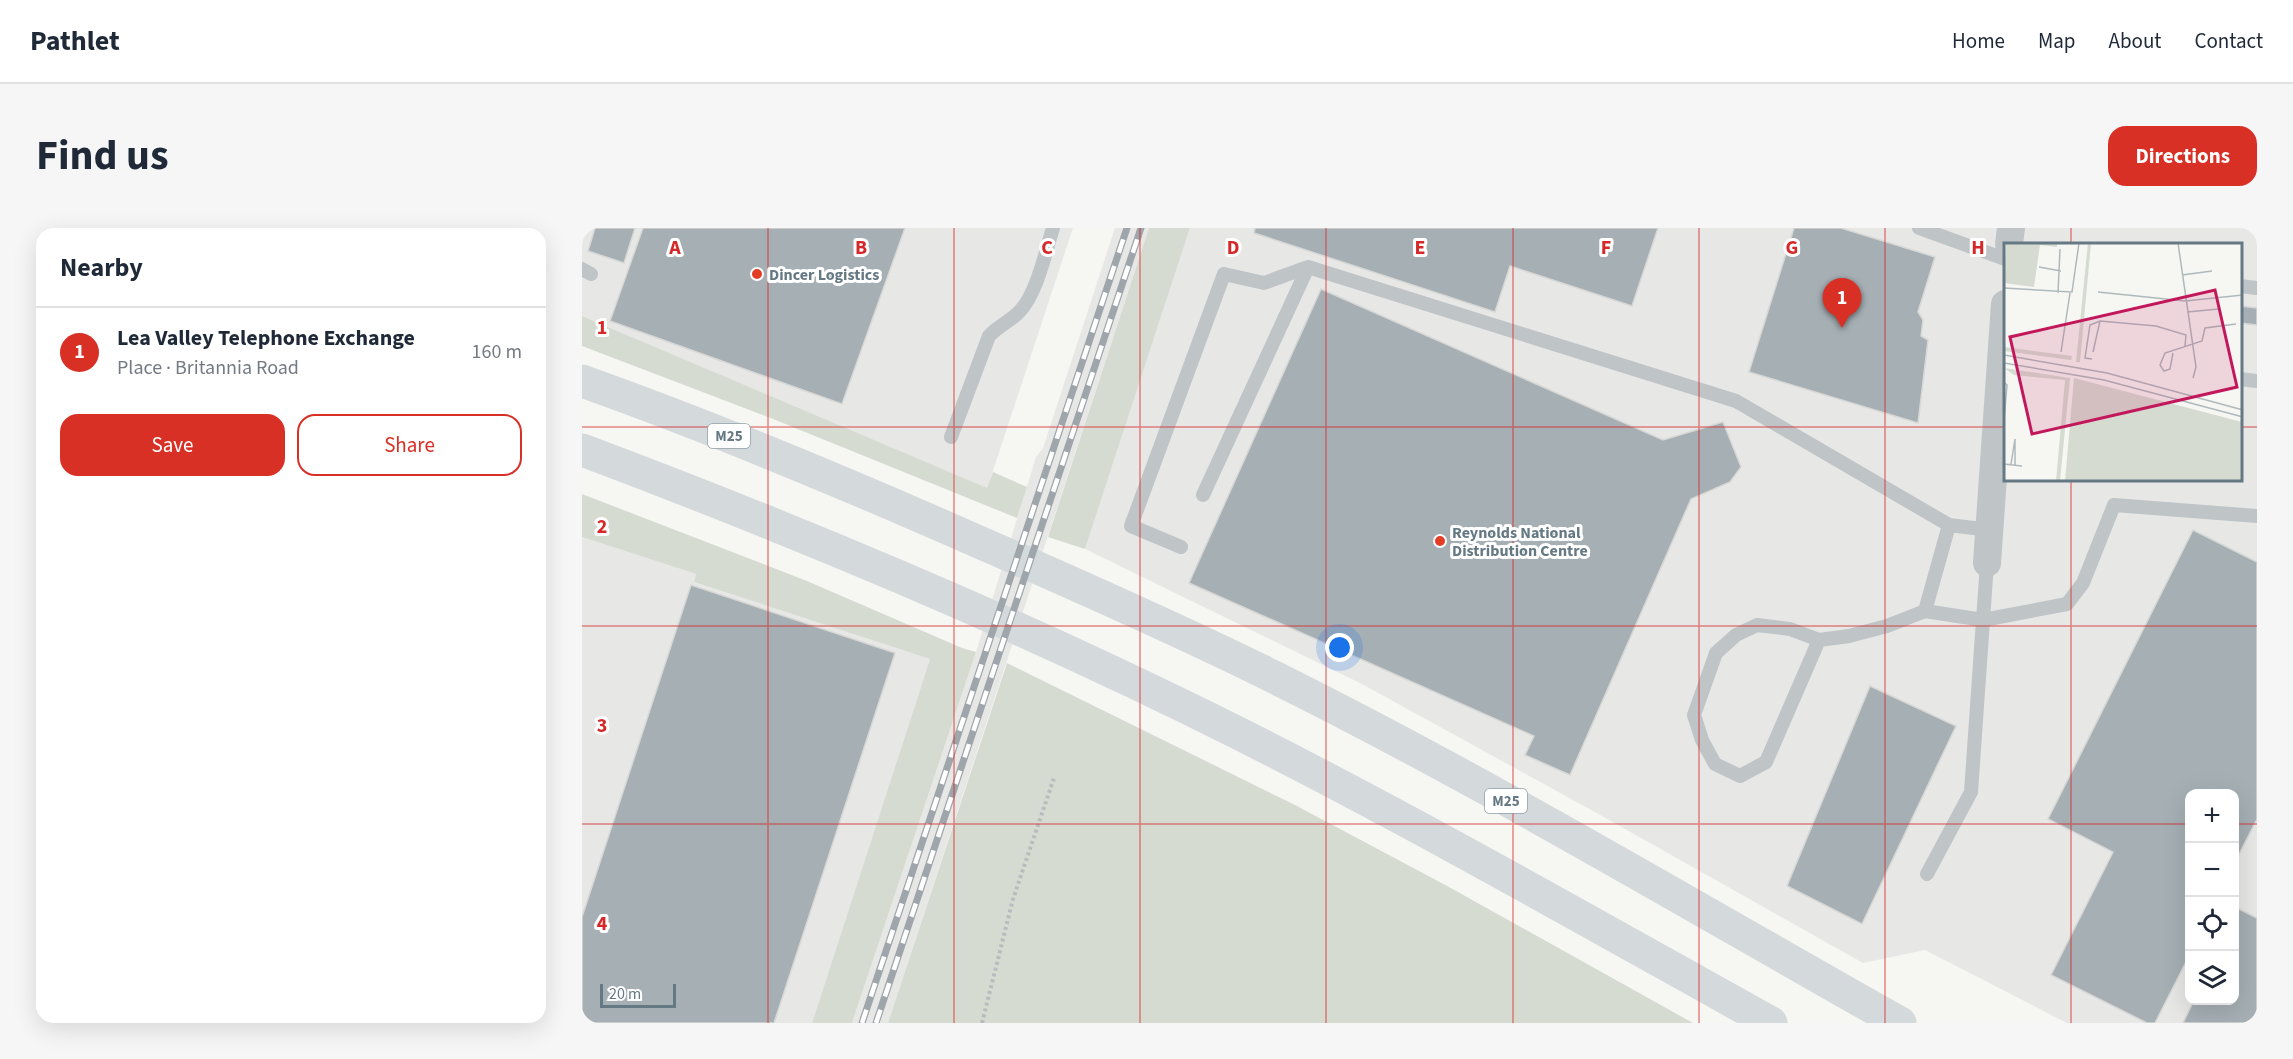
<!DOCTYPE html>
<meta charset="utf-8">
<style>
body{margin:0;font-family:"Source Sans 3",sans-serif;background:#f6f6f7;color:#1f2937}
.controls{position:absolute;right:18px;bottom:18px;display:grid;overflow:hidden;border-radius:12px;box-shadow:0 6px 24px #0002}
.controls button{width:54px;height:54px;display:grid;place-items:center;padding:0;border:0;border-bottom:2px solid #e0e1e3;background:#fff;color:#1f2937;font:30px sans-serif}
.scale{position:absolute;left:18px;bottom:15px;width:76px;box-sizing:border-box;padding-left:6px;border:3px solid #657984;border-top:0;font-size:16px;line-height:21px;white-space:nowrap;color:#657984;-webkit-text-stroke:4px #fff;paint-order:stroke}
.you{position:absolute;left:758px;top:420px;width:21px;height:21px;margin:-15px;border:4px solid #fff;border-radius:50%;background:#1a73e8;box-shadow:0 0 0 9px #1a73e833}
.badge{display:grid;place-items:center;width:39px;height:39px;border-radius:50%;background:#d93025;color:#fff;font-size:20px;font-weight:700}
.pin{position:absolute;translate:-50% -50px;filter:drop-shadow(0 2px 3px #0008)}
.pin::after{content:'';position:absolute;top:32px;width:21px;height:18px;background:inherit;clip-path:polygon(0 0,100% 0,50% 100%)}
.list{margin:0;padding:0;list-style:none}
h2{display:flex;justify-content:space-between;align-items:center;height:78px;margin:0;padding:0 24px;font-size:26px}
h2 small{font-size:20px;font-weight:400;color:#747a83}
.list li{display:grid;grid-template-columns:39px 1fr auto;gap:18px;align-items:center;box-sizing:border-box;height:90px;padding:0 24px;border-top:2px solid #e0e1e3}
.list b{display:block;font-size:22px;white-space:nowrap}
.list p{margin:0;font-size:20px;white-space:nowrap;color:#747a83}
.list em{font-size:20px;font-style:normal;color:#747a83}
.actions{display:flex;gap:12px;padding:18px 24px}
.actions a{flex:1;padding:14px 0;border:2px solid #d93025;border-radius:18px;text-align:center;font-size:21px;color:#d93025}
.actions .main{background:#d93025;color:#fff}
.icon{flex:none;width:33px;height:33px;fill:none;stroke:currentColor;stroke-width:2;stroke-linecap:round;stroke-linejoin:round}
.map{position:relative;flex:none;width:1675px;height:795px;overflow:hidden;border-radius:18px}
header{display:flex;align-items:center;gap:36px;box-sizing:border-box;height:84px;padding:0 30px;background:#fff;border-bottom:2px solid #e0e1e3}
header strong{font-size:28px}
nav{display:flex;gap:33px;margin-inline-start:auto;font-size:21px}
.intro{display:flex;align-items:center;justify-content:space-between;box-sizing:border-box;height:144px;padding:0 36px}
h1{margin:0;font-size:42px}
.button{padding:15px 27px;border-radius:18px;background:#d93025;color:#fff;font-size:21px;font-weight:700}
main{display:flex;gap:36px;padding:0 36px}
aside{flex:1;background:#fff;border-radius:18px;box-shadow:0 6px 24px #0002}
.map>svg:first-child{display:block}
.built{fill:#e7e7e6;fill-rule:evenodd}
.green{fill:#d6dbd2}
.building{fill:#a5afb4;stroke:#d7d7d5;stroke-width:1.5}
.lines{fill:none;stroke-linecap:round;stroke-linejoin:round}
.path{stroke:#b9bcbe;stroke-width:4;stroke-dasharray:3 3;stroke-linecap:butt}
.lane{stroke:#bfc4c7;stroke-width:14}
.street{stroke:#bfc4c7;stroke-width:28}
.highway{stroke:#d4d9dc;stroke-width:33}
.rail-casing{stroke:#9ea6ab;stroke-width:7}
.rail{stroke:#fff;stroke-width:4.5;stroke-dasharray:14;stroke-linecap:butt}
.grid{fill:none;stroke:#d62828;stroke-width:1.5;stroke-opacity:0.55}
.poi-dot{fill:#e43d25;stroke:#fff;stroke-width:2}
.labels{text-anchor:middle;stroke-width:6;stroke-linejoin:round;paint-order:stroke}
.shield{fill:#fff;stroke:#93a1a9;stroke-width:1.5}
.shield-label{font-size:15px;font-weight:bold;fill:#657984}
.poi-label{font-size:16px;font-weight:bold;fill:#657984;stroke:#fff;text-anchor:start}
.inset-road{fill:none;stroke:#afb9bc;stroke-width:1.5}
.view{fill:#c2185b;fill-opacity:0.15;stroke:#c2185b;stroke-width:3}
.inset-edge{fill:none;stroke:#657984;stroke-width:3}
.grid-label{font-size:20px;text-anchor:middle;font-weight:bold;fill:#d62828;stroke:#fff;stroke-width:6;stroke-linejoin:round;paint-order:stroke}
</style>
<header>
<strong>Pathlet</strong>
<nav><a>Home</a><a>Map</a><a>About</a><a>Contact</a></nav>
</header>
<div class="intro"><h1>Find us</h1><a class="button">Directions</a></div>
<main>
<aside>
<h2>Nearby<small></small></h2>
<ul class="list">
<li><span class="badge">1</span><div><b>Lea Valley Telephone Exchange</b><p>Place · Britannia Road</p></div><em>160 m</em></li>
</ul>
<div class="actions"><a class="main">Save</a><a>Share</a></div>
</aside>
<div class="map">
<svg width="1675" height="795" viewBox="0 0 1675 795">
<rect width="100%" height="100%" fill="#f6f6f2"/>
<path class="built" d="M0 0H491L405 261 0 88Z
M533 0H567L306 795H270L394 424 454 229 461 220Z
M608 0H1675V795H1485L1343 722 1281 735 1020 588 780 456 503 321ZM1423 16H1658V252H1423ZM1608 566H1652V772H1608Z
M0 309 114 346 112 354 348 431 230 795H0Z"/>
<path class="green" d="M567 0H608L503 321 466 309Z
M0 88 405 260 411 244 445 259 435 290 191 191 0 118Z
M0 266 225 353 380 420 394 424 270 795H230L348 431 112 354 114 346 0 309Z
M425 435 713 577 867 659 1111 795H306Z"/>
<path class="building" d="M13 0H53L42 35 6 23Z
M61 0H323L260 176 28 93Z
M673 0H1076L1050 78 928 38 913 84 672 5Z
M1212 0H1259L1353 29 1336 84 1341 92 1339 108 1346 112 1336 195 1167 144Z
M739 61 1081 212 1141 194 1159 239 1148 254 1109 271 988 547 943 527 952 508 607 355Z
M1658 78 1675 80V97L1658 95Z
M1611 302 1675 334V591L1652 636V566H1608V726L1573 795H1565L1469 747 1531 624 1466 591Z
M109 357 313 425 192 795H0V689Z
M1288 458 1374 498 1280 696 1205 658Z
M1657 681 1675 690V795H1601L1612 772H1652V690Z"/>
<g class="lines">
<path class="path" d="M400 795 431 671 472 550"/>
<path class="lane" d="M1337 0 1423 31
M0 41 9 46
M1658 58 1675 60
M1658 151 1674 153
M369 209 407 108C417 97 429 93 437 84 455 66 463 25 471 0
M621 267 726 39
M1367 297 1408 302
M599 319 549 298 642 46 682 55 726 39 1154 173 1367 297 1343 383
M1237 412 1184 534 1158 548 1133 536 1120 512 1112 487 1134 425 1154 407 1175 397 1208 401 1237 412 1267 408 1305 398 1343 383 1401 392 1485 376 1501 355 1532 277 1675 288
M1345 646 1389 564 1405 335"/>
<path class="street" d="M1427 16 1429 0
M1405 335 1423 76"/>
<path class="highway" d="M0 153C132 200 261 254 390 311 491 355 593 400 692 449 905 555 1110 678 1318 795
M0 222C224 306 445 399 658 506 838 597 1013 697 1189 795"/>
<g class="rail-casing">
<path id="rail" d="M280 795 545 0
M294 795 559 0"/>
</g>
<use href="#rail" class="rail"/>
</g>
<path class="grid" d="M186 0V795M372 0V795M558 0V795M744 0V795M931 0V795M1117 0V795M1303 0V795M1489 0V16M0 199H1423M1658 199H1675M1489 252V795M0 398H1675M0 596H1608M1652 596H1675"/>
<g class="poi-dot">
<circle cx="175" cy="46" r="6"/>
<circle cx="858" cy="313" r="6"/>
</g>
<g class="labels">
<g class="shield">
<rect x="126" y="196" width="42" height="24" rx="4.5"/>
<rect x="903" y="561" width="42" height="24" rx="4.5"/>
</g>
<g class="shield-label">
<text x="147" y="213">M25</text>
<text x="924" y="578">M25</text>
</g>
<g class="poi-label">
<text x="187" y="52">Dincer Logistics</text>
<text x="870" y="310">Reynolds National<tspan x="870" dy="18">Distribution Centre</tspan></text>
</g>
</g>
<g transform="translate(1422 15)">
<rect width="238" height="238" fill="#f6f6f2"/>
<path d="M2 0H53V4L36 2 30 44 0 40ZM84 0H87L76 119H72ZM0 104 68 113 67 117 0 108ZM0 125 66 135 56 238H52L61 137 10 132ZM70 135 238 179V238H61Z" fill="#d6dbd2"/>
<path class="inset-road" d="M128 0H164M174 0 192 124 189 135M35 24 57 28M178 32 208 28M0 45 68 49 75 0M94 49 181 58 239 52M54 50 56 6M183 69 215 66M57 109 66 50M89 109 96 78M169 110 166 126 160 128 156 122 161 110 198 98 201 85 232 81M0 112 103 130 239 167M88 116 81 115 86 82 96 78 152 83 182 92 181 103M0 120 100 137 239 174M0 139 3 142 0 177M0 221 18 223M7 221 11 196V222"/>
<path class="view" d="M211 47 233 144 28 191 6 94Z"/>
<rect width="238" height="238" class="inset-edge"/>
</g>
<g class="grid-label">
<text x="93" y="26">A</text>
<text x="279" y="26">B</text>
<text x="465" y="26">C</text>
<text x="651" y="26">D</text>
<text x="838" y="26">E</text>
<text x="1024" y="26">F</text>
<text x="1210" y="26">G</text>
<text x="1396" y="26">H</text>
<text x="20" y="106">1</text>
<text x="20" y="305">2</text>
<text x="20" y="504">3</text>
<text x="20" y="702">4</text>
</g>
</svg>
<div class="controls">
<button>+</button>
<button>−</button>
<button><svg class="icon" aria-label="locate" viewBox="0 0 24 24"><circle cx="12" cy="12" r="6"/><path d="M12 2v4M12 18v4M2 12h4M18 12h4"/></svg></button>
<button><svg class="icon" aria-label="layers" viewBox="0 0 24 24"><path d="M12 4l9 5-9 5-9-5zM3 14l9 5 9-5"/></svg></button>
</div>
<div class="scale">20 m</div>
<div class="you"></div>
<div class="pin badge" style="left:1260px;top:100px">1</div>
</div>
</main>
